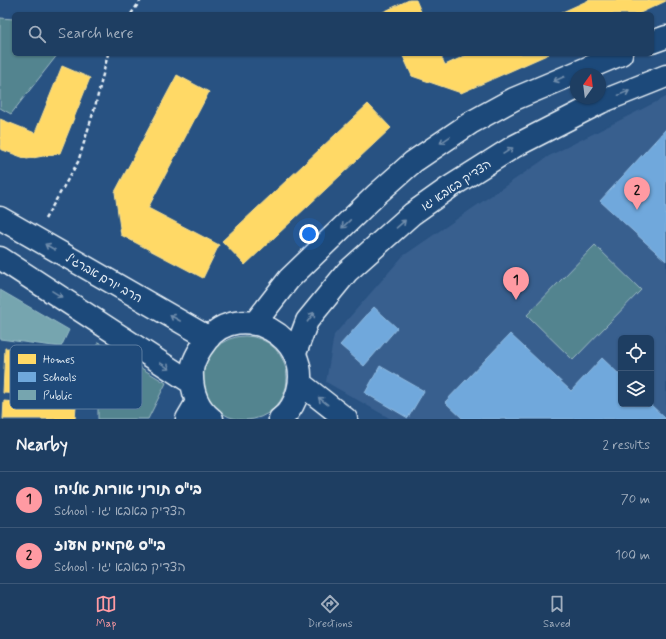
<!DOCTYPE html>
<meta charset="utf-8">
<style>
body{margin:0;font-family:Mynerve,"Playpen Sans Hebrew",sans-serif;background:#264568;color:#f1f3f6}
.controls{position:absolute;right:12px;bottom:12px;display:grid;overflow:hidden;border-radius:6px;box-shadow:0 1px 3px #0004}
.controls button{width:36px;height:36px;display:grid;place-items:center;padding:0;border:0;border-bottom:1px solid #3c5777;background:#1e3e62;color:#f1f3f6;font:20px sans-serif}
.compass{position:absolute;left:570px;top:68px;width:36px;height:36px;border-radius:50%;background:#1e3e62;box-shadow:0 1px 3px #0004;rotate:14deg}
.you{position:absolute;left:309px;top:234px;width:14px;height:14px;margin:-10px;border:3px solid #fff;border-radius:50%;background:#1a73e8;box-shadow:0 0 0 6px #1a73e833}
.badge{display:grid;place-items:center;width:26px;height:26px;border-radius:50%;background:#ff9aa2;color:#111;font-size:13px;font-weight:700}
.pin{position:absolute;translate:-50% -33px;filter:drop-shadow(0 1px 2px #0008)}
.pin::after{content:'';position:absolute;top:21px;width:14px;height:12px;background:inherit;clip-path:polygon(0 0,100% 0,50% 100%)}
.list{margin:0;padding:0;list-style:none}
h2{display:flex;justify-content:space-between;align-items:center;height:52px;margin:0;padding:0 16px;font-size:17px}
h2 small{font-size:13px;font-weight:400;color:#a1aebe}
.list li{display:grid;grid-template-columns:26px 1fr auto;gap:12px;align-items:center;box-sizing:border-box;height:56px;padding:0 16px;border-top:1px solid #3c5777}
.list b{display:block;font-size:15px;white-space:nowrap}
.list p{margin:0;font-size:13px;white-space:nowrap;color:#a1aebe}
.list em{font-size:13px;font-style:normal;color:#a1aebe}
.icon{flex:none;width:22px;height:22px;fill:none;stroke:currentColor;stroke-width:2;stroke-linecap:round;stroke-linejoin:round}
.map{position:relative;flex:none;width:666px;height:419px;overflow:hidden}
.search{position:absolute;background:#1e3e62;box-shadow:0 1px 3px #0004;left:12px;right:12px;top:12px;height:44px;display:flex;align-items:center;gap:10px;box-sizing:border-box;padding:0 14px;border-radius:6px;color:#a1aebe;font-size:15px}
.sheet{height:164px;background:#1e3e62}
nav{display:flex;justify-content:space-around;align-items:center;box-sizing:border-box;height:56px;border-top:1px solid #3c5777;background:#1e3e62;font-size:11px;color:#a1aebe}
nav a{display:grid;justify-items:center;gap:2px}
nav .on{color:#ff9aa2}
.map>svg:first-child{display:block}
.built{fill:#385f8e;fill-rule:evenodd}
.green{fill:#53848f;stroke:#9ebac4}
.homes{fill:#ffd966;stroke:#f8e092}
.schools{fill:#6fa8dc;stroke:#93bee4}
.public{fill:#76a5af;stroke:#98bcc5}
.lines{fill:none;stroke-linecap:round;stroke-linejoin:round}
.secondary-casing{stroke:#e8f1f8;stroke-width:25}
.path{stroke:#e8f1f8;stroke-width:2.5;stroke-dasharray:4 3;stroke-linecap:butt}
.secondary{stroke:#1f4a7a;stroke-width:22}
.oneway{stroke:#6f8dac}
.labels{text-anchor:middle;stroke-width:4;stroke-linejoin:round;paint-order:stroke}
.street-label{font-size:12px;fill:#e8f1f8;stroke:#1f4a7a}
.key{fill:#1f4a7a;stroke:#5b7ca0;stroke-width:1}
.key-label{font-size:11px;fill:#e8f1f8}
</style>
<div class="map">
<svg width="666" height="419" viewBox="0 0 666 419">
<rect width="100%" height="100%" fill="#285282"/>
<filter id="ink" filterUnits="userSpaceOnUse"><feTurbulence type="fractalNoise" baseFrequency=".025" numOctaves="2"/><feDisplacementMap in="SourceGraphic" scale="8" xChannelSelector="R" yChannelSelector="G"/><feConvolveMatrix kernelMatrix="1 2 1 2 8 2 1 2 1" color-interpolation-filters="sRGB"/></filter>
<g filter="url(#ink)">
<path class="built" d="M666 97V419H391L326 382 334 335 403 256 549 156ZM621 338H651V404H621Z"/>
<path class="green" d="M0 18 14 19V54H58L11 114 0 108Z
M595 245 641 290 573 360 527 315Z
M203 378a42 42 0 1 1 84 0a42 42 0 1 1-84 0Z
M98 342 166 383 148 419H98Z"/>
<path class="homes" d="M409 0H416L422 14H384L383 12Z
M589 0H666V1L638 14H558Z
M402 54H440L445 65 469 54H549L461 93 412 76Z
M62 66 90 78 60 153 27 159 0 149V119L35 133Z
M177 75 209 92 148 208 219 245 203 278 121 235 115 192Z
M368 104 391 128 245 265 222 241Z
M5 348 75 351 73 396 3 393Z
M4 401 76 407 75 419H3Z"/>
<path class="schools" d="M666 129V261L600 201Z
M374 307 397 328 364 366 340 345Z
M510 334 571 391 602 358 621 376V404H650L666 419H463L445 402Z
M380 366 424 391 408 418 365 393Z"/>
<path class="public" d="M0 290 69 330 61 347 0 339Z"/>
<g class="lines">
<g class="secondary-casing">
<path id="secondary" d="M652 42 666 37
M0 218 209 338
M0 258 192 383
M254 324 289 279 377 194 413 162 472 122 514 99 621 54
M295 353 307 321 347 272 412 214 450 187 515 146 601 102 666 76
M300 383 346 419
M187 419 197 402
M212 419C196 407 191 389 192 370 193 359 200 349 207 340 240 298 313 337 298 391 295 403 290 412 280 419"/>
</g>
<path class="path" d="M131 14 141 0
M45 219 78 162 95 107 108 54"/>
<use href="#secondary" class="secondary"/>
</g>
<defs><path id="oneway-shaft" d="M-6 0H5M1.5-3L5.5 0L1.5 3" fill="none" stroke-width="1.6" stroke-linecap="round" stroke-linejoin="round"/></defs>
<g class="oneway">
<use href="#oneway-shaft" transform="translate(559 79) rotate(156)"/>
<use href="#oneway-shaft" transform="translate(624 93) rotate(-22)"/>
<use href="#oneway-shaft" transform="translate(445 140) rotate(146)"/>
<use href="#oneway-shaft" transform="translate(508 151) rotate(-32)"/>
<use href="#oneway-shaft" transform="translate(346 224) rotate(136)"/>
<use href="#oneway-shaft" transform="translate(401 224) rotate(-41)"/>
<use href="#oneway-shaft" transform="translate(50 247) rotate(-150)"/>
<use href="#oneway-shaft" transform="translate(57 294) rotate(32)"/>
<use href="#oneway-shaft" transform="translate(311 317) rotate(-53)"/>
<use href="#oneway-shaft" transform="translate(175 318) rotate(-150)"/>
<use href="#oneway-shaft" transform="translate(165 366) rotate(34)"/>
<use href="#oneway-shaft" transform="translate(323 401) rotate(-142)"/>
</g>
</g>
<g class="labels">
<g class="street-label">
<text transform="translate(456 185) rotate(-34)" y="4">הצדיק באבא יגו</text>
<text transform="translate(104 278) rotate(30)" y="4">הרב יורם אברג'ל</text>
</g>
</g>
<rect x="10" y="345" width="132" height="64" rx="6" class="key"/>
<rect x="18" y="354" width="18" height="10" fill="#ffd966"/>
<rect x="18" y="372" width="18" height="10" fill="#6fa8dc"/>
<rect x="18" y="390" width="18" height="10" fill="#76a5af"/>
<g class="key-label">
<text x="43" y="363">Homes</text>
<text x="43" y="381">Schools</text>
<text x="43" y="399">Public</text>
</g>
</svg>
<div class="controls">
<button><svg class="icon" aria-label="locate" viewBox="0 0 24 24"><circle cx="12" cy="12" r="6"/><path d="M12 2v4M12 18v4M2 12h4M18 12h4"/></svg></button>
<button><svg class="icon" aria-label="layers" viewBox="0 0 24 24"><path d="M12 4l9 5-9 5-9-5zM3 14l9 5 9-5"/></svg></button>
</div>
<svg class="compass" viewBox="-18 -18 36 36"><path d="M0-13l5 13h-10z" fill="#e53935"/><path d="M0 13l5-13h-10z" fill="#a1aebe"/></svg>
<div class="you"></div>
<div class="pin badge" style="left:516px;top:300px">1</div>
<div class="pin badge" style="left:637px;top:210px">2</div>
<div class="search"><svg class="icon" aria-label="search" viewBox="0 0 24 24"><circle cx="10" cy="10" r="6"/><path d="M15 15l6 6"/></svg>Search here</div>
</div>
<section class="sheet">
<h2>Nearby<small>2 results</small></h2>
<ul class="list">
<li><span class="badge">1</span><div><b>בי&quot;ס תורני אורות אליהו</b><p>School · הצדיק באבא יגו</p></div><em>70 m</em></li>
<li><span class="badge">2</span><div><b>בי&quot;ס שקמים מעוז</b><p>School · הצדיק באבא יגו</p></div><em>100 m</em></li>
</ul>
</section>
<nav>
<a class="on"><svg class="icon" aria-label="map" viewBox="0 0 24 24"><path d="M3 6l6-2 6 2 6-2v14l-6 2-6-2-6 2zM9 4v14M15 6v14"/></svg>Map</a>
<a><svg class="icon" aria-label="directions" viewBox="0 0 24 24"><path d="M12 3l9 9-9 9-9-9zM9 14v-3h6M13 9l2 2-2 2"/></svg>Directions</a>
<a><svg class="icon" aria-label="saved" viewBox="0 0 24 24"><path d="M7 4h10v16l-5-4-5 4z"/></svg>Saved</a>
</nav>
